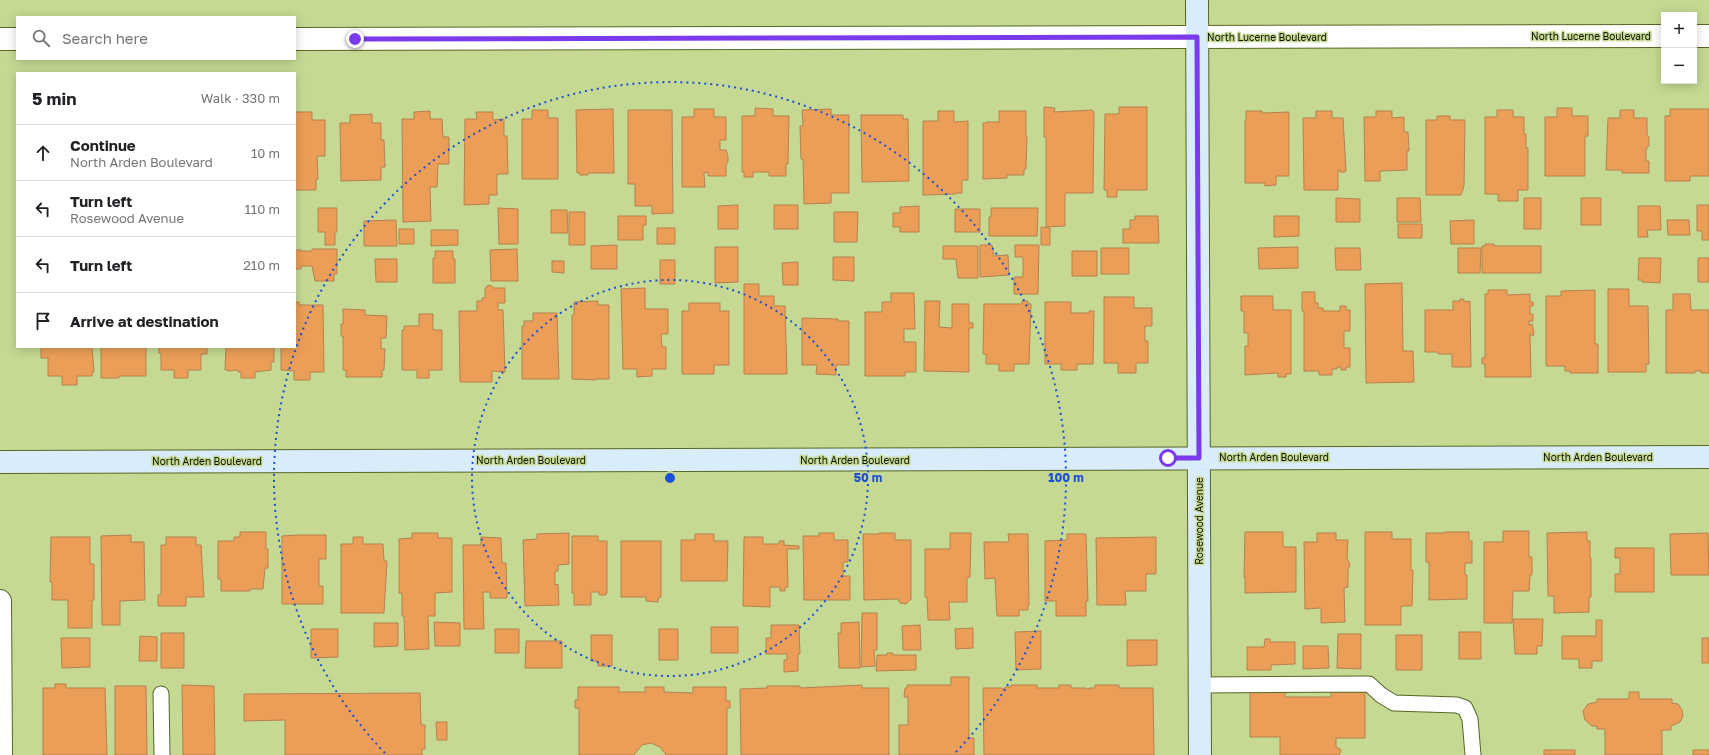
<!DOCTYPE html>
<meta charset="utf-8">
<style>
body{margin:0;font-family:"Golos Text",sans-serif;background:#f6f6f6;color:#202124}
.controls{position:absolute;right:12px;top:12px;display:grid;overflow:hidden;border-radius:0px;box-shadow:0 2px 10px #0003}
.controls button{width:36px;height:36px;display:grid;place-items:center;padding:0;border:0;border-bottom:1px solid #e0e0e0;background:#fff;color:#202124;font:20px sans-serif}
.stop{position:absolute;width:12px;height:12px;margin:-9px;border:3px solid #7c3aed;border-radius:50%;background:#fff}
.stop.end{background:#7c3aed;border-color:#fff;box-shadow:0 1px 4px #0008}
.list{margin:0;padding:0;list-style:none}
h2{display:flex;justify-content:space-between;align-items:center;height:52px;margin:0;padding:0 16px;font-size:17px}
h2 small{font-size:13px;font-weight:400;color:#757577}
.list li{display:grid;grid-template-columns:26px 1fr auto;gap:12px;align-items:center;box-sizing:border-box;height:56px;padding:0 16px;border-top:1px solid #e0e0e0}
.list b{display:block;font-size:15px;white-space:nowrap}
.list p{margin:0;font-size:13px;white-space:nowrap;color:#757577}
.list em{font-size:13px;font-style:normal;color:#757577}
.icon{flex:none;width:22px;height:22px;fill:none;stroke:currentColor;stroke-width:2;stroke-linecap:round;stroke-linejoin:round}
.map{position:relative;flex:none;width:1709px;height:755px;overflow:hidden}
.search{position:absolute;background:#fff;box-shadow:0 2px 10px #0003;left:16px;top:16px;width:280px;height:44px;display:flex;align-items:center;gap:10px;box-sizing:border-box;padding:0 14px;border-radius:0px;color:#757577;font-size:15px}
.panel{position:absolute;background:#fff;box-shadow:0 2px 10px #0003;left:16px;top:72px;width:280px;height:276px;border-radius:0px}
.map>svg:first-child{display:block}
.building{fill:#eb9e57;stroke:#b7804f}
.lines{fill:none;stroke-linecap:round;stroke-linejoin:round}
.lane-casing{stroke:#576724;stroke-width:17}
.street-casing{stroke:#576724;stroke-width:24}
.secondary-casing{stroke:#576724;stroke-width:24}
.lane{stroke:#fff;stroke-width:15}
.street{stroke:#fff;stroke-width:22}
.secondary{stroke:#d9ecfa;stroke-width:22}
.route{stroke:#7c3aed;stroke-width:5}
.ring{fill:none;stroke:#1d4ed8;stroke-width:2;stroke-dasharray:2 4}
.labels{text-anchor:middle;stroke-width:3;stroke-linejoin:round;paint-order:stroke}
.street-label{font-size:10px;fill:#0d1300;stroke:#c5d993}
.centre{fill:#1d4ed8;stroke:#c5d993;stroke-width:2}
.ring-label{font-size:12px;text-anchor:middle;font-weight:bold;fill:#1d4ed8;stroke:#c5d993;stroke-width:3;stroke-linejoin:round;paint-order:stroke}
</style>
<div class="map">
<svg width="1709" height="755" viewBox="0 0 1709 755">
<rect width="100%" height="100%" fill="#c5d993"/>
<path class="building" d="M1044 107 1055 108 1054 112 1092 110 1094 112 1093 193H1065V226L1046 227V137H1044Z
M1119 107H1147V190H1117V197H1107V190H1104L1105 114H1119Z
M755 108 773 109V116H789L788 164H786V176H769V172H753V177H744V172H742V116H755Z
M1557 108H1572V116H1588V136H1585V176H1545V117H1557Z
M613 109 614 173H588V175H580V173H577L576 110Z
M694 109H714V117H726V140H720V150H726L728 156V161L726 165V176H708V172L704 173 705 187H682V117H694Z
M831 109V115H849V193H831V203L804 204 803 159H801L800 126H803L802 110Z
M1670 109H1709V176H1690V181H1665V116H1670Z
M532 110H548V118H558V179H522V119H532Z
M628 110H672L673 213 652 214V206H635V184H628Z
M1497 110H1513V117H1524V134H1526V148H1528V190H1518V201H1498V194H1485V117H1497Z
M1620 110H1634V118H1647V135L1649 137V146L1646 149V161H1649V173H1622V170H1606L1608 118H1620Z
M430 111V119H442L443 137H449V164H438L437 187H430L431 221 403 222 402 119H414V112Z
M938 111H954V122L968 121V180H962V193H956V194L923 195V121H938Z
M999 111H1026V136H1027L1026 169H1024V175H1007V178L983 179V123H987V122H998L999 123Z
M1246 111H1262V113L1289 112V176H1276V185L1265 186V183H1245V120H1246Z
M1316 111H1332V118H1343L1346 171H1345V172H1340V170H1338V190H1304L1303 118H1316Z
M1376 111H1392V118L1404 117V132H1408L1409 151H1407V170L1380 171V181H1365L1364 117H1376Z
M295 112H312V120H325V156H317L318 179H316V190H295Z
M476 112H493V120L504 119V136H507L508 174H497V195H489V204L464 205 465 119H477Z
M372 114V123H381V140H384L385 167H381V180L341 181 340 123H350V115Z
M861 115H903V119H908L909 181 862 182Z
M1437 116H1450V120H1465L1464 186 1461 195H1426V120H1437Z
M1336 198 1360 199V222H1336Z
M1397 198H1420L1421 222H1397Z
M1524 198H1541V229H1524Z
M1581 198H1601V225H1581Z
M738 205V229H718V206Z
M774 205H798V229H774Z
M1697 205H1709V240H1702V231H1697Z
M919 206V232H900V227H893V213H900V207Z
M1638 206H1660L1661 230H1647L1648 237H1638Z
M318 208H337V232H335V245H325V232H318Z
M498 208 518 209V244H499Z
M991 208H1038L1037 236H989V217H991Z
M955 209H980V232H955Z
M551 210H567L568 233H551Z
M569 212H585V245H569Z
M834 212H858L857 242H834Z
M618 216H646V225H643V240H618Z
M1135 216H1158L1159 243H1123V229H1130V220H1135Z
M1274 216H1299V236L1274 237Z
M396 220 397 246H364V221Z
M1474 220V244H1451L1450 221Z
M1667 220H1689L1690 235H1668Z
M1398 224H1422V238H1398Z
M1041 227 1050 228V245H1041Z
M657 228H675V244H657Z
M399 229H414V244H399Z
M431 230H458V245L431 246Z
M1485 244H1494V246H1541V273H1482V246H1485Z
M617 245V269H591V246Z
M980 245H992L994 256 1008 255 1009 275 980 277Z
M1015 245H1039L1038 294H1014V277H1023V257H1015Z
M943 246H978V278H958L956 259H943Z
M715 247H738V282L715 283Z
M1298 247V268L1259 269 1258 248Z
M1101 248H1129V274H1101Z
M1335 248H1360L1361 270H1336Z
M1458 248H1481L1480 273H1458Z
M312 249H337V274H334V281H315L312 266H301V269H295V250H301V251H312Z
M517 249 518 281H491L490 250Z
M435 251H453V259H455V283H433V258H435Z
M1072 251H1097V276H1072Z
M833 257H854V281L833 280Z
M1639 258H1661L1660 283 1642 282V280H1638Z
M1698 258H1709V282H1698Z
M375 259H397V282H376Z
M660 260H675V284H660Z
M552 261H564V273L552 272Z
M798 262V285H783L782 263Z
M1402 283 1403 351H1413L1414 382 1366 383 1365 284Z
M744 284H759V296H774V306H785L787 374H744Z
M490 285 494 288H505V303H498V310H503L505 372 492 371V382H460L459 311H477V301H482V298H485V289L487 286Z
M645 288V309H668V334H661L662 347H666V369H652V376L637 377V369H623L621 289Z
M1608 289H1629V306H1648L1649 364H1646V372H1608Z
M1488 290H1507V295L1530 294V302H1533V306H1530V314H1533V321H1529V325L1532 324 1534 333 1533 336 1530 334 1531 377H1485V364H1482V358H1485V294H1488Z
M1595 290V344H1598V373H1570V371H1565V366H1546V296H1561V291Z
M1302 292H1315V303H1318V308H1323V311H1340V306H1346V310H1350V331H1344V348H1350V367H1346V370H1341V367H1337V369H1332V375H1319V371H1304V311H1302Z
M891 293H914L915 329H904V342H916V372H905V376H865V312H882V302H891Z
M1673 294H1690L1691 310H1709V373H1701V371H1695V373H1666V310H1673Z
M1241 296H1273V310H1291V374H1286V377H1278V373L1245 375V346H1248V333H1244V311H1241Z
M1104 297H1134V308H1152V326H1145V341H1148V363H1136V373H1118V363H1104Z
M1460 299H1464V302L1470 301 1471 367H1452V354H1438V352H1425V310H1453V301H1460Z
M598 301V305H609V379H596V380L572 379V315H574V302Z
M925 301H940L939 327 952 328V304H969V323H973V328H969V372L924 371Z
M1022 301H1028V304H1031L1029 364H1014V371H999V364H986V354H983L984 304H1022Z
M295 302H299V305H323L324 372H310V380H294V371L281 370V347H295Z
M1045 302H1071V313H1089V311H1094L1093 364H1077V370H1061V364H1045Z
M689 303H720V311H729V365H714V374H682V311H689Z
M343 309 365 310V315L387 316 386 338H381V349H385L384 370H382V377H346V370H343V336H341V324H343Z
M533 313H557L559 379H522V326H524V321H533Z
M419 314H433V330H442V370H429V378H417V370H402V330H404V326H419Z
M802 318 838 319V321H849V365H836V375L816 374 817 365H802Z
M41 347H92L94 372H92V376H77V385H62V376H48V358H41Z
M101 347H146V376H119V378H101Z
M159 347H207V354H201V370H188V378H174V370H161V353H159Z
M226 347H274V362H271V370L255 372V378H241V372H238V370L228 371V370H225Z
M1503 531H1529V557H1532V575H1530L1529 591H1513L1512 623H1484V542H1503Z
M240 532H266V549H268V568H265L263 589H250V591H221V579H218V541H234V537H240Z
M1245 532H1283V547H1296V592L1245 593V577H1244Z
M1365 532H1392V539H1411V570H1413L1412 606H1401V625H1365Z
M1445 532H1469V541H1472V563H1465V575H1467V599L1429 600V562H1426V533H1445Z
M1587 532V541H1590V558H1591V597H1589V612L1554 613V596H1548L1547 533Z
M412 533H438V538H452V592L435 593V616H428L429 649 405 650 404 616H402V593H399V539L412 538Z
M569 533V564L558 565V571H555V585L558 584 559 605 525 606 523 540 537 539V534Z
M819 533H834V540H848V562H843V576H850V600H804L803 536H819Z
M879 533H895V540H911V599L906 604 900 603 898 599 864 600 863 534H879Z
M950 533H971L970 577 967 578V602H949L950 620H928L927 597H925V549H950Z
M1317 533H1336V540H1348L1347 558 1350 565 1348 569V587L1344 588 1345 622 1321 623V608L1305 609 1304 542H1317Z
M1708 533 1709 575H1671L1670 534Z
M695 534H714V541H728L727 581H681V540H695Z
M1008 534H1028L1029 605H1028V610H1019V616H997L995 578 985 579 984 542H1009Z
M1067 534H1086L1088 601H1086V616H1056V601H1045V541L1067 540Z
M131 535V542H144L145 600 120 601V625H102L101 536Z
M298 535H326V559H319V586H323V604H282V536Z
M572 536H598V541H607V593H606V595H599V592H591V605H574V593H572Z
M51 537H90V564H94V600H92V628H68V600H52V582H50Z
M166 537H196V545H201L204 597H186V606H158V595H161V545H166Z
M353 537H363V544H383L384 561H387L384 613H341V544H353Z
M481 537 501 538 502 563H506L507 598H490V592H483L484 629H464L463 545H481Z
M744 537H763V544H779V541H784V545L799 546V549H787L788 587H785V591H780V587H770V607L743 606Z
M1156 537V574H1146V591H1125L1126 605H1097L1096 538Z
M621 541H661V597H659L658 602 646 601V597H621Z
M1615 548H1654V592H1615V574H1620V558H1615Z
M862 613H877V650H874L875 666 861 667Z
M1513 619H1543L1542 646H1537V654H1515Z
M1596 620H1602V661H1592V668H1579V659H1562V636H1596Z
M434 622 460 623V646H435Z
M859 622 860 668H839L838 633H841V623Z
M374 623H398V646L374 647Z
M771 625H799L800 654H798V671L784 672V660H787V654H766V638H771Z
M920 625 921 650H903L902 626Z
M711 627H738V653H711Z
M973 628V648L956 649 955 629Z
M311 629H338V657L311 658Z
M495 629H519V653H495Z
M659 629H678V660H659Z
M1041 631V669L1016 670 1015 632Z
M1459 632H1481V659H1459Z
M161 633H184V668H161Z
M1338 634H1361V669L1337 668Z
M591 635H612V666H598V661H591Z
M1396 635H1422V670H1396Z
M140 636 157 637V661H139Z
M61 638H90V667L62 668Z
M1702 638H1709V663H1702Z
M1265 639H1270V642H1295V664L1271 665V670H1247V647H1264Z
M1127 640H1157V665L1127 666Z
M526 641H562V668H525Z
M1303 646H1328L1329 668 1303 669Z
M887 653H893V655H916V670L876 671 877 655H887Z
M951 677H969V738H974V755H899V725H908V697H904L905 688H907V685H951Z
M55 684H66V688H105L107 755H43V688H55Z
M182 685 214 686 215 755H183Z
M862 685V688H889V755H741L740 689 767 688V686H800V688Z
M1011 685H1037V688H1059V685H1071V688H1086V689H1089V688H1095V685H1119V688H1153L1154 755H984L983 688H1002V689H1005V687H1011Z
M115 686H146L147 755H115Z
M578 687H619V692H645V687H664V692L693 693V687H726V701H730V708H727V755H666L660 747 651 743 642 745 634 755H579V708H575V700H578Z
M1250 690H1285V697H1331V690H1365V738H1336V747L1340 749 1341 751 1339 755H1280V737H1250Z
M1629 692H1639V699H1672V703L1678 704 1682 710 1683 716 1680 722 1671 726V730H1662V755H1605V729H1597V726H1592L1585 720 1583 711 1588 704 1597 702V699H1629Z
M420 693 421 725H425V749H422V755H285V720L244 721V694Z
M436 722H447V740H437Z
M1544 750H1575V755H1544Z
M1693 750H1709V755H1693Z"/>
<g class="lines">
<g class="lane-casing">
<path id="lane" d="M1199 685 1369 684 1381 695 1394 703 1457 705 1465 708 1470 719 1473 755
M161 694 162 755"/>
</g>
<g class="street-casing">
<path id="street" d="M1694 36H1709
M0 39H17
M295 39 1664 36
M0 601 1 755"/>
</g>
<g class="secondary-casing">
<path id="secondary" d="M1197 0 1200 755
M0 462 1709 457"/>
</g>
<use href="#lane" class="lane"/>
<use href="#street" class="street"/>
<use href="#secondary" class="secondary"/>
</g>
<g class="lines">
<path class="route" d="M355 39 1197 37 1199 458H1168"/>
</g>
<g class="ring">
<circle cx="670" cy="478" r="198"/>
<path d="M385 753A396 396 0 1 1 955 753"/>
</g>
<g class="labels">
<g class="street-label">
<text x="1591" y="40">North Lucerne Boulevard</text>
<text x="1267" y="41">North Lucerne Boulevard</text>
<text x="1274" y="461">North Arden Boulevard</text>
<text x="1598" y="461">North Arden Boulevard</text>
<text x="531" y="464">North Arden Boulevard</text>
<text x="855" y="464">North Arden Boulevard</text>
<text x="207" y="465">North Arden Boulevard</text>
<text transform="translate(1199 521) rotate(-90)" y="4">Rosewood Avenue</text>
</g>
</g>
<circle cx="670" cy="478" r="6" class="centre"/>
<g class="ring-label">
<text x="868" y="482">50 m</text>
<text x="1066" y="482">100 m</text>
</g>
</svg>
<div class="controls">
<button>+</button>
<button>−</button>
</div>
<div class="stop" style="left:1168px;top:458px"></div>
<div class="stop end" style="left:355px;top:39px"></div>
<div class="search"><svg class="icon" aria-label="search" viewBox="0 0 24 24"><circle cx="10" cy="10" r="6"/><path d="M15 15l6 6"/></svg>Search here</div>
<section class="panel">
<h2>5 min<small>Walk · 330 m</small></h2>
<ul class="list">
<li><svg class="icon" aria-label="ahead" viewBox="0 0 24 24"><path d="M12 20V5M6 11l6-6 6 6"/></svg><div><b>Continue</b><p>North Arden Boulevard</p></div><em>10 m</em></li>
<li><svg class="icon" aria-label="left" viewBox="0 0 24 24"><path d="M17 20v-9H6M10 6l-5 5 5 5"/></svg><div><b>Turn left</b><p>Rosewood Avenue</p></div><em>110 m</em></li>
<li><svg class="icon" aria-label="left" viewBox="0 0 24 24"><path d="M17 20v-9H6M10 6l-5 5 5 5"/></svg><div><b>Turn left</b></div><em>210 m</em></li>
<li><svg class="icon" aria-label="arrive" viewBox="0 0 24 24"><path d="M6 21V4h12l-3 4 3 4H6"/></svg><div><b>Arrive at destination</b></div></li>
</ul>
</section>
</div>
